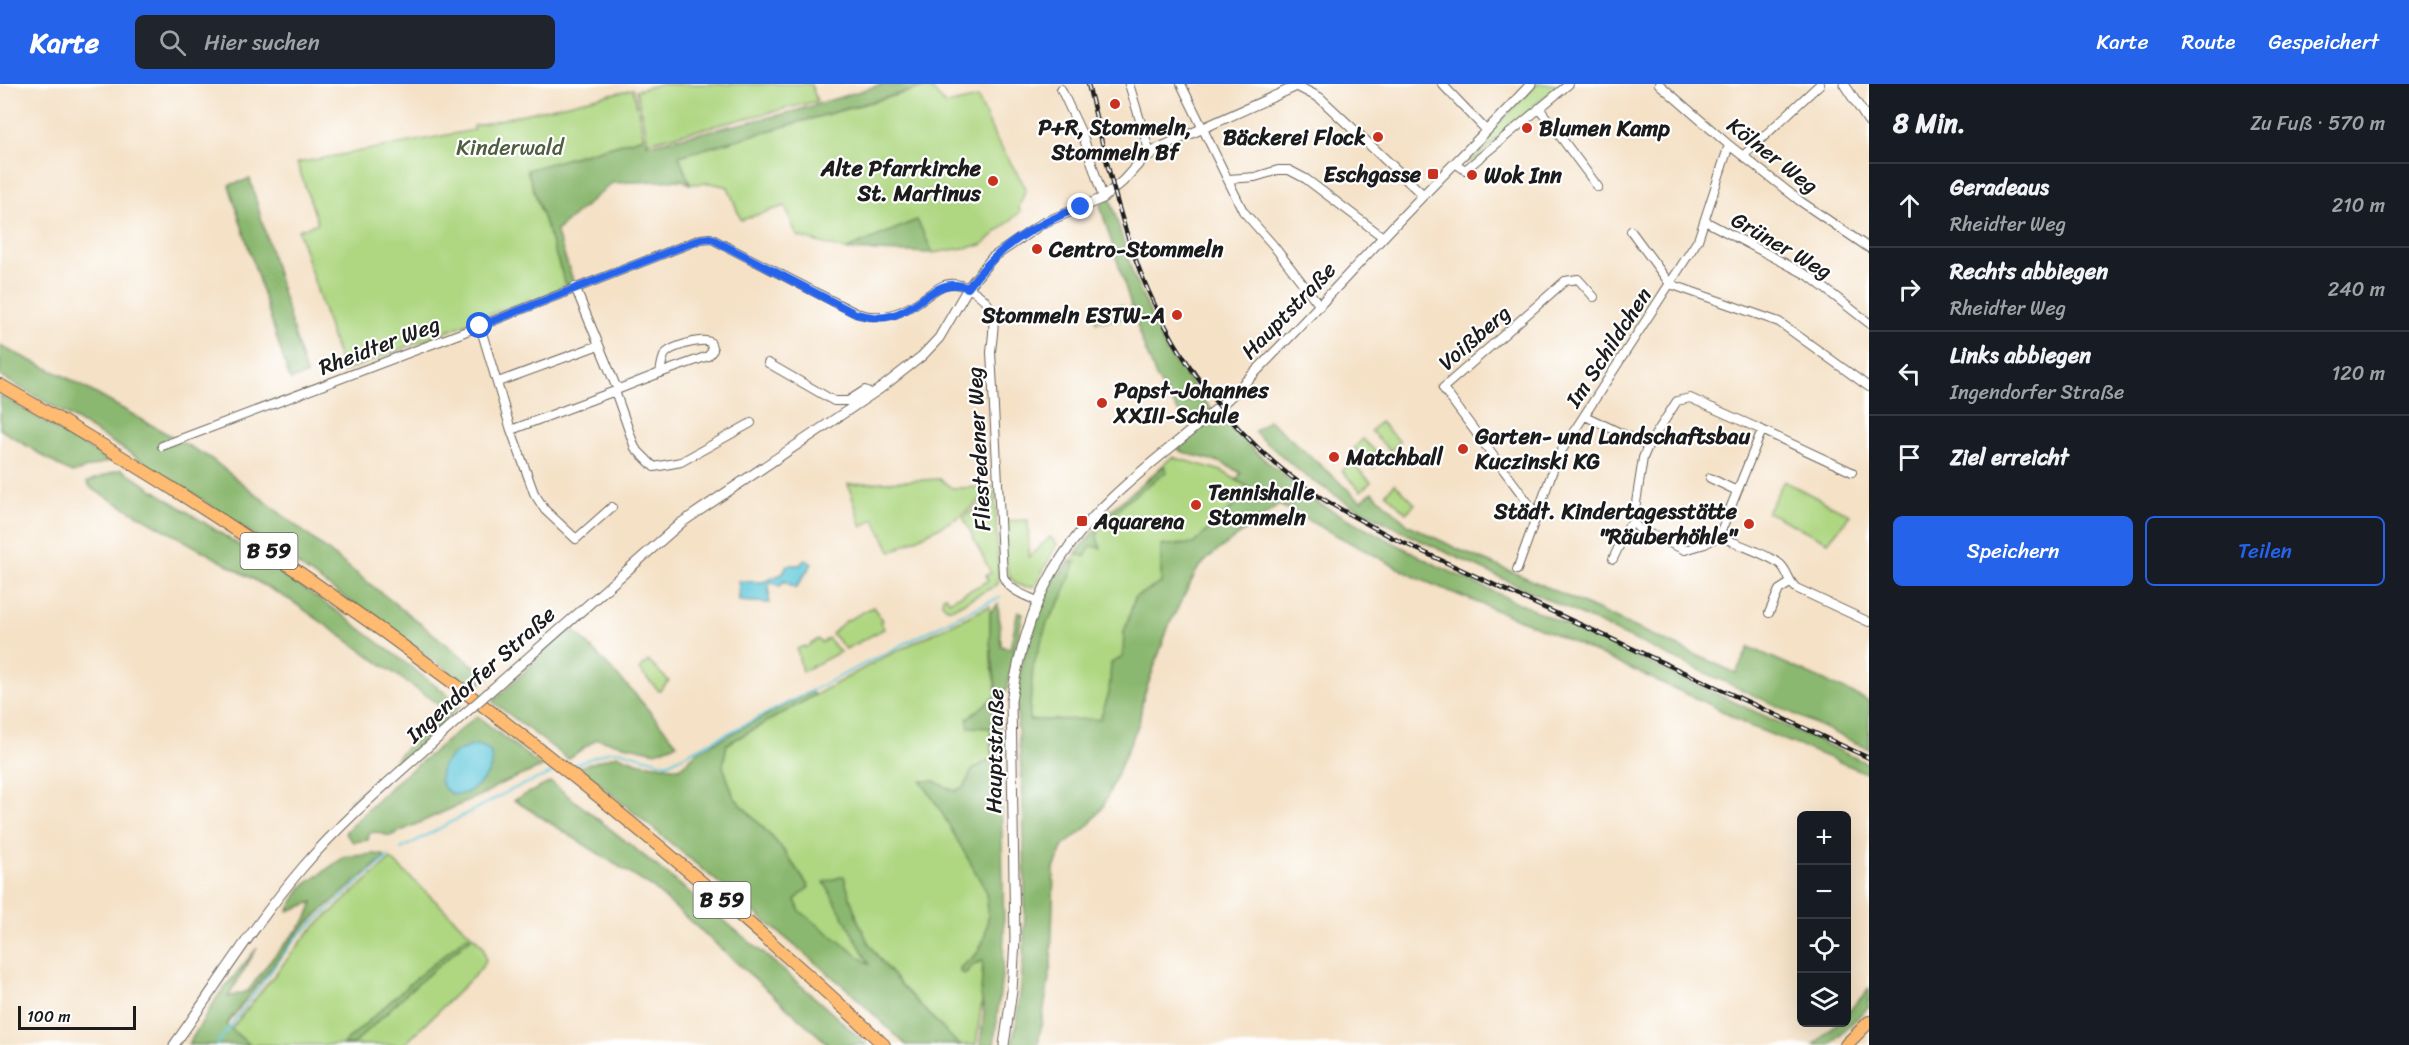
<!DOCTYPE html>
<html lang="de">
<meta charset="utf-8">
<style>
body{margin:0;font-family:Sriracha,sans-serif;background:#20242c;color:#f1f3f6}
.controls{position:absolute;right:18px;bottom:18px;display:grid;overflow:hidden;border-radius:9px;box-shadow:0 6px 24px #0002}
.controls button{width:54px;height:54px;display:grid;place-items:center;padding:0;border:0;border-bottom:2px solid #363941;background:#171b24;color:#f1f3f6;font:30px sans-serif}
.scale{position:absolute;left:18px;bottom:15px;width:118px;box-sizing:border-box;padding-left:6px;border:3px solid #1c1c1c;border-top:0;font-size:16px;line-height:21px;white-space:nowrap;color:#1c1c1c;-webkit-text-stroke:4px #fff;paint-order:stroke}
.stop{position:absolute;width:18px;height:18px;margin:-14px;border:4px solid #2563eb;border-radius:50%;background:#fff}
.stop.end{background:#2563eb;border-color:#fff;box-shadow:0 2px 6px #0008}
.list{margin:0;padding:0;list-style:none}
h2{display:flex;justify-content:space-between;align-items:center;height:78px;margin:0;padding:0 24px;font-size:26px}
h2 small{font-size:20px;font-weight:400;color:#9ea1a6}
.list li{display:grid;grid-template-columns:39px 1fr auto;gap:18px;align-items:center;box-sizing:border-box;height:84px;padding:0 24px;border-top:2px solid #363941}
.list b{display:block;font-size:22px;white-space:nowrap}
.list p{margin:0;font-size:20px;white-space:nowrap;color:#9ea1a6}
.list em{font-size:20px;font-style:normal;color:#9ea1a6}
.actions{display:flex;gap:12px;padding:18px 24px}
.actions a{flex:1;padding:14px 0;border:2px solid #2563eb;border-radius:9px;text-align:center;font-size:21px;color:#2563eb}
.actions .main{background:#2563eb;color:#fff}
.icon{flex:none;width:33px;height:33px;fill:none;stroke:currentColor;stroke-width:2;stroke-linecap:round;stroke-linejoin:round}
.map{position:relative;flex:none;width:1869px;height:961px;overflow:hidden}
header{display:flex;align-items:center;gap:36px;box-sizing:border-box;height:84px;padding:0 30px;background:#2563eb;color:#fff}
header strong{font-size:28px}
nav{display:flex;gap:33px;margin-inline-start:auto;font-size:21px}
.search{width:420px;height:54px;background:#20242c;display:flex;align-items:center;gap:15px;box-sizing:border-box;padding:0 21px;border-radius:9px;color:#9ea1a6;font-size:22px}
main{display:flex}
aside{flex:1;background:#171b24}
.map>svg:first-child{display:block}
.green{fill:#afd782;stroke:#667a4f;stroke-width:1.5}
.forest{fill:#8bb870;stroke:#546a46;stroke-width:1.5}
.water{fill:#5ec8da;stroke:#3d727b;stroke-width:1.5}
.lines{fill:none;stroke-linecap:round;stroke-linejoin:round}
.stream{stroke:#5ec8da;stroke-width:2}
.minor-casing{stroke:#686158;stroke-width:10}
.tertiary-casing{stroke:#686158;stroke-width:11}
.primary-casing{stroke:#686158;stroke-width:14}
.minor{stroke:#fff;stroke-width:8}
.tertiary{stroke:#fff;stroke-width:9}
.primary{stroke:#ffbb71;stroke-width:12}
.rail-casing{stroke:#1c1c1c;stroke-width:4.5}
.rail{stroke:#fff;stroke-width:2;stroke-dasharray:7;stroke-linecap:butt}
.tertiary-bridge-casing{stroke:#686158;stroke-width:11;stroke-linecap:butt}
.tertiary-bridge{stroke:#fff;stroke-width:9}
.route{stroke:#2563eb;stroke-width:8}
.poi-dot{fill:#c8321e;stroke:#fff;stroke-width:2}
.labels{text-anchor:middle;stroke-width:4.5;stroke-linejoin:round;paint-order:stroke}
.shield{fill:#fff;stroke:#606060;stroke-width:1.5}
.shield-label{font-size:21px;font-weight:bold;fill:#1c1c1c}
.poi-label{font-size:22px;font-weight:bold;fill:#1c1c1c;stroke:#fff;text-anchor:start}
.park-label{font-size:22px;fill:#4f5d40;stroke:#fff}
.street-label{font-size:22px;fill:#1c1c1c;stroke:#fff}
</style>
<header>
<strong>Karte</strong>
<div class="search"><svg class="icon" aria-label="search" viewBox="0 0 24 24"><circle cx="10" cy="10" r="6"/><path d="M15 15l6 6"/></svg>Hier suchen</div>
<nav><a>Karte</a><a>Route</a><a>Gespeichert</a></nav>
</header>
<main>
<div class="map">
<svg width="1869" height="961" viewBox="0 0 1869 961">
<rect width="100%" height="100%" fill="#fff"/>
<filter id="ink" filterUnits="userSpaceOnUse"><feTurbulence type="fractalNoise" baseFrequency=".0167" numOctaves="2"/><feDisplacementMap in="SourceGraphic" scale="12" xChannelSelector="R" yChannelSelector="G"/><feConvolveMatrix kernelMatrix="1 2 1 2 8 2 1 2 1" color-interpolation-filters="sRGB"/></filter>
<filter id="wash" filterUnits="userSpaceOnUse"><feTurbulence type="fractalNoise" baseFrequency=".008" numOctaves="4" result="noise"/><feDisplacementMap in="SourceGraphic" scale="24" xChannelSelector="R" yChannelSelector="G"/><feGaussianBlur stdDeviation="1.35" result="paint"/><feColorMatrix in="noise" values="0 0 0 0 0 0 0 0 0 0 0 0 0 0 0 0 0 1.4 0 .05"/><feComposite in="paint" operator="in"/></filter>
<g filter="url(#wash)">
<rect width="100%" height="100%" fill="#f4e1c6"/>
<path class="green" d="M661 0H811L817 17 648 58 636 6Z
M1537 0H1559L1470 79 1464 75Z
M929 2 946 21 978 14 995 53 1026 104 1019 123 1020 128 982 161 933 169 917 136 845 166 797 152 785 122 741 136 728 103 711 99 690 100 678 72Z
M633 5 644 53 527 86 566 201 532 218 530 215 343 288 298 146 318 139 297 79 474 46 473 42Z
M1122 221 1124 234 1096 238 1094 225Z
M1380 338 1400 358 1390 367 1371 347Z
M1363 355 1383 375 1373 384 1354 364Z
M1172 373 1222 387 1265 414 1197 486 1169 541 1143 614 1139 639 1017 644 1024 595 1069 479 1131 410Z
M1351 378 1371 398 1361 407 1342 387Z
M940 395 952 404 992 403 991 408 959 433 891 468 874 435 862 443 848 400Z
M1784 397 1850 431 1828 458 1767 428Z
M1395 400 1415 420 1406 429 1386 409Z
M993 409H995L999 497 997 501 953 524H947L942 519 943 513 946 512 949 517 988 497 986 491 991 489 963 433 988 416Z
M1028 436 1029 473 1050 453 1057 460 1035 502C998 510 1006 461 1005 437Z
M990 522 991 578 997 611 969 643H991L993 840 976 961H952L799 827 795 816 809 803 781 763 734 713 711 669 882 574Z
M873 523 882 536 880 537 884 545 846 565 832 550 844 538Z
M828 554 840 568 802 588 797 565 804 562 805 564 818 555 822 559Z
M648 577 669 597 659 607 639 586Z
M391 775 483 862 486 876 479 887 404 961H250L231 945 309 848Z"/>
<path class="forest" d="M883 0H934L679 72 690 100 682 96 612 99 556 147 574 199 566 201 527 86 644 53 648 61 792 28Z
M250 95 306 291 290 296 229 101Z
M1110 113 1133 190 1167 268 1210 324 1258 370 1316 418 1438 482 1869 680V690L1745 640 1715 623 1552 549 1417 494 1279 421 1208 474 1197 486 1169 541 1143 614 1139 639 1103 723 1088 742 1063 762 1054 785 1051 883 1038 961H1012C1029 881 1025 798 1023 717 1022 684 1017 650 1017 617 1018 584 1034 529 1051 500 1056 492 1063 486 1069 479L1076 478 1061 516 1047 539 1033 583 1029 636 1100 635 1109 609 1111 579 1123 573 1124 548 1135 513 1161 499V461L1193 460 1238 418 1248 403 1236 396 1241 389 1222 379 1183 368 1178 365 1205 339 1199 332 1187 341 1157 295 1143 260 1100 121Z
M917 136 933 169 845 166Z
M0 262 66 293 210 374 488 593 474 605C320 496 166 384 0 292Z
M0 311 109 377 72 389 64 385 0 345Z
M1269 336 1361 417 1372 408 1409 441 1464 468 1522 492 1736 589 1749 563 1869 617V665L1411 452 1346 418 1304 391 1254 348Z
M1164 382 1167 387 1127 417 1099 445 1097 454 1101 464 1091 462 1085 473 1076 469 1111 426Z
M121 385 245 465 341 530 461 621 354 723 350 717 384 690 401 669 434 638 439 621 290 516 92 405 87 398Z
M998 520 1001 562 1010 565 1018 527 1023 529 1007 605 999 618 1004 848 1003 882 994 961H980L984 928 981 910 983 877 974 880 965 890 960 888V884C965 879 974 874 978 868 989 848 990 826 985 805L939 724 921 697H934L954 707 964 703 972 686 992 674 991 644 969 643 967 635 997 611 990 559V529Z
M573 545 635 610 677 660 656 668 597 655 568 675 493 618 561 552Z
M811 608 815 611 727 660 723 682 734 713 781 763 809 803 795 816 800 827 870 881 824 798 844 792C850 815 858 841 870 861 894 898 929 929 959 961H906L847 905 579 683 617 671 640 679 680 684 698 667Z
M477 632 542 683 498 701 488 708 390 752 376 748 369 749 368 756 353 758 345 749 348 745 394 700Z
M551 698C658 783 767 868 867 961H829L653 804 514 716Z
M374 770 383 771 385 773 319 829 300 847 226 941 250 961H188L218 912 257 864 228 913 248 907 270 877 306 836 313 818 288 827 302 803 344 773Z
M467 852 471 854 408 908 358 956 351 961H342L415 895Z
M1869 905V922L1830 961H1814L1837 939 1846 938 1847 929Z"/>
<path class="water" d="M805 475 812 480 796 504 784 497 780 502 772 498 769 499V519L739 517V497L763 498 782 490 787 481H800Z
M476 661C523 668 454 742 440 695 440 675 458 665 476 661Z"/>
<g class="lines">
<path class="stream" d="M571 682 610 667H622L667 680 957 533 1000 513
M401 765 513 705 552 689
M216 961 296 854 389 772"/>
</g>
</g>
<g filter="url(#ink)">
<g class="lines">
<g class="minor-casing">
<path id="minor" d="M1129 0 1150 69
M1181 0 1243 127 1273 161 1320 222
M1442 0 1486 46
M1659 0 1729 61 1800 117 1869 164
M1061 5 1083 52 1103 114
M1539 24 1598 103
M1744 71 1820 0
M1455 79 1465 86 1569 0
M1229 95 1255 93 1278 86H1289L1306 95 1383 153
M1705 137 1809 192 1869 239
M1631 147 1670 200 1779 238 1869 303
M575 203 615 300 619 305 660 289C661 283 662 275 665 270 672 262 701 254 710 258L713 266 708 272 660 289
M480 242 511 346 534 409 545 426 576 455 612 423
M768 279 834 317H848L865 306 872 310
M498 298 599 261
M619 305 615 307 635 364 654 383 681 378 751 339
M1585 332 1648 362
M511 346 615 307
M162 362 480 242 701 155 710 154 856 229C883 237 902 230 924 214 930 210 937 204 944 201 953 198 963 201 970 205 1000 222 994 238 991 268L1003 492C1008 506 1024 511 1037 517
M1710 394 1737 407
M1537 431 1443 304 1565 197 1578 195 1594 213
M1633 438 1639 445 1685 466 1705 460 1719 452 1762 346 1852 388
M1719 452C1734 459 1769 471 1780 480 1788 487 1788 497 1796 504L1869 538
M1613 475 1628 443 1633 438 1643 374 1648 362 1677 317 1690 314 1762 346
M1517 486 1558 372 1698 156 1729 61
M1769 529 1779 506 1790 499"/>
</g>
<g class="tertiary-casing">
<path id="tertiary" d="M1844 0 1869 38
M488 609 681 439 881 304 922 272 939 254 968 204 992 174 1043 139 1103 114 1123 97 1141 77 1159 64 1297 2 1320 14 1423 111
M174 961C217 901 255 839 303 783 350 728 408 682 462 632
M1004 961 1012 907 1015 856 1011 617C1019 566 1033 516 1062 473 1105 406 1176 364 1232 311 1287 258 1337 202 1389 147 1436 97 1485 50 1531 0"/>
</g>
<g class="primary-casing">
<path id="primary" d="M0 301C321 483 615 710 884 961
M1846 961 1869 938"/>
</g>
<use href="#minor" class="minor"/>
<use href="#tertiary" class="tertiary"/>
<use href="#primary" class="primary"/>
<g class="rail-casing">
<path id="rail" d="M1088 0C1102 57 1114 115 1134 171 1168 267 1232 355 1318 412 1342 427 1368 440 1393 454L1869 674"/>
</g>
<use href="#rail" class="rail"/>
<g class="tertiary-bridge-casing">
<path id="tertiary-bridge" d="M462 632 488 609"/>
</g>
<use href="#tertiary-bridge" class="tertiary-bridge"/>
</g>
</g>
<g class="lines" filter="url(#ink)">
<path class="route" d="M480 242 701 155 710 154 856 230C869 233 884 236 897 230 922 221 940 191 968 204 996 164 1035 140 1081 123"/>
</g>
<g class="poi-dot">
<circle cx="1115" cy="20" r="6"/>
<circle cx="1527" cy="44" r="6"/>
<circle cx="1378" cy="53" r="6"/>
<rect x="1427" y="84" width="12" height="12" rx="3"/>
<circle cx="1472" cy="91" r="6"/>
<circle cx="993" cy="97" r="6"/>
<circle cx="1037" cy="165" r="6"/>
<circle cx="1177" cy="231" r="6"/>
<circle cx="1102" cy="319" r="6"/>
<circle cx="1463" cy="365" r="6"/>
<circle cx="1334" cy="373" r="6"/>
<circle cx="1196" cy="421" r="6"/>
<rect x="1076" y="431" width="12" height="12" rx="3"/>
<circle cx="1749" cy="440" r="6"/>
</g>
<g class="labels">
<g class="shield">
<rect x="240.5" y="449" width="57" height="36" rx="4.5"/>
<rect x="693.5" y="798" width="57" height="36" rx="4.5"/>
</g>
<g class="shield-label">
<text x="269" y="474">B 59</text>
<text x="722" y="823">B 59</text>
</g>
<g class="poi-label">
<text x="1115" y="51" text-anchor="middle">P+R, Stommeln,<tspan x="1115" dy="25">Stommeln Bf</tspan></text>
<text x="1539" y="52">Blumen Kamp</text>
<text x="1366" y="61" text-anchor="end">Bäckerei Flock</text>
<text x="981" y="92" text-anchor="end">Alte Pfarrkirche<tspan x="981" dy="25">St. Martinus</tspan></text>
<text x="1421" y="98" text-anchor="end">Eschgasse</text>
<text x="1484" y="99">Wok Inn</text>
<text x="1049" y="173">Centro-Stommeln</text>
<text x="1165" y="239" text-anchor="end">Stommeln ESTW-A</text>
<text x="1114" y="314">Papst-Johannes<tspan x="1114" dy="25">XXIII-Schule</tspan></text>
<text x="1475" y="360">Garten- und Landschaftsbau<tspan x="1475" dy="25">Kuczinski KG</tspan></text>
<text x="1346" y="381">Matchball</text>
<text x="1208" y="416">Tennishalle<tspan x="1208" dy="25">Stommeln</tspan></text>
<text x="1737" y="435" text-anchor="end">Städt. Kindertagesstätte<tspan x="1737" dy="25">"Räuberhöhle"</tspan></text>
<text x="1094" y="445">Aquarena</text>
</g>
<g class="park-label">
<text x="510" y="71">Kinderwald</text>
</g>
<g class="street-label">
<text transform="translate(1773 71) rotate(38)" y="8">Kölner Weg</text>
<text transform="translate(1782 161) rotate(30)" y="8">Grüner Weg</text>
<text transform="translate(1288 226) rotate(-46)" y="8">Hauptstraße</text>
<text transform="translate(1474 253) rotate(-41)" y="8">Voißberg</text>
<text transform="translate(379 261) rotate(-21)" y="8">Rheidter Weg</text>
<text transform="translate(1608 263) rotate(-57)" y="8">Im Schildchen</text>
<text transform="translate(978 365) rotate(-93)" y="8">Fliestedener Weg</text>
<text transform="translate(480 590) rotate(-42)" y="8">Ingendorfer Straße</text>
<text transform="translate(994 667) rotate(-89)" y="8">Hauptstraße</text>
</g>
</g>
</svg>
<div class="controls">
<button>+</button>
<button>−</button>
<button><svg class="icon" aria-label="locate" viewBox="0 0 24 24"><circle cx="12" cy="12" r="6"/><path d="M12 2v4M12 18v4M2 12h4M18 12h4"/></svg></button>
<button><svg class="icon" aria-label="layers" viewBox="0 0 24 24"><path d="M12 4l9 5-9 5-9-5zM3 14l9 5 9-5"/></svg></button>
</div>
<div class="scale">100 m</div>
<div class="stop" style="left:480px;top:242px"></div>
<div class="stop end" style="left:1081px;top:123px"></div>
</div>
<aside>
<h2>8 Min.<small>Zu Fuß · 570 m</small></h2>
<ul class="list">
<li><svg class="icon" aria-label="ahead" viewBox="0 0 24 24"><path d="M12 20V5M6 11l6-6 6 6"/></svg><div><b>Geradeaus</b><p>Rheidter Weg</p></div><em>210 m</em></li>
<li><svg class="icon" aria-label="right" viewBox="0 0 24 24"><path d="M7 20v-9h11M14 6l5 5-5 5"/></svg><div><b>Rechts abbiegen</b><p>Rheidter Weg</p></div><em>240 m</em></li>
<li><svg class="icon" aria-label="left" viewBox="0 0 24 24"><path d="M17 20v-9H6M10 6l-5 5 5 5"/></svg><div><b>Links abbiegen</b><p>Ingendorfer Straße</p></div><em>120 m</em></li>
<li><svg class="icon" aria-label="arrive" viewBox="0 0 24 24"><path d="M6 21V4h12l-3 4 3 4H6"/></svg><div><b>Ziel erreicht</b></div></li>
</ul>
<div class="actions"><a class="main">Speichern</a><a>Teilen</a></div>
</aside>
</main>
